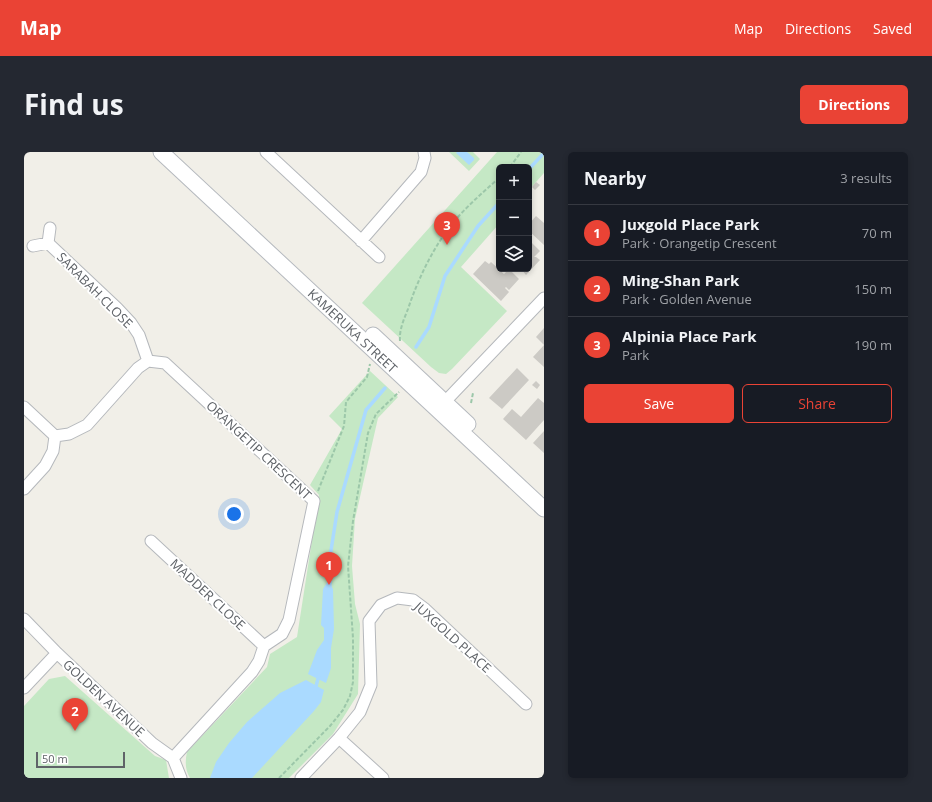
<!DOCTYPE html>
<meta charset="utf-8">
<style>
body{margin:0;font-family:"Open Sans",sans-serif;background:#242831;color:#f1f3f6}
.controls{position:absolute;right:12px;top:12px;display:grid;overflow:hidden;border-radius:6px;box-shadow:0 2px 6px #0003}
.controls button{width:36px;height:36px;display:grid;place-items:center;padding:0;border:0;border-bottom:1px solid #363941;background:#171b24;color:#f1f3f6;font:20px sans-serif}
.scale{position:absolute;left:12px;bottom:10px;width:89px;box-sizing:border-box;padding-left:4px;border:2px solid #5f6368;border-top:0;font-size:11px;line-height:14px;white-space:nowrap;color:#5f6368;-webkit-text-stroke:3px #fff;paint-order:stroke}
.you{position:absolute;left:210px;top:362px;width:14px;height:14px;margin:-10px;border:3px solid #fff;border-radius:50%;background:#1a73e8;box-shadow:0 0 0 6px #1a73e833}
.badge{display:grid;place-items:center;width:26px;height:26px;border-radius:50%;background:#ea4335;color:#fff;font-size:13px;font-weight:700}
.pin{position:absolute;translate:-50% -33px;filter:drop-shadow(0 1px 2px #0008)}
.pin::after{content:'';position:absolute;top:21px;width:14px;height:12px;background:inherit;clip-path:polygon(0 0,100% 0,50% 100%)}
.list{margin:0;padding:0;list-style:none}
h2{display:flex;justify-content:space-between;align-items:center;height:52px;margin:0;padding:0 16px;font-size:17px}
h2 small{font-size:13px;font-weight:400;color:#9ea1a6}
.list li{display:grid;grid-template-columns:26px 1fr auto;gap:12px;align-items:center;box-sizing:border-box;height:56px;padding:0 16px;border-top:1px solid #363941}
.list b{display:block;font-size:15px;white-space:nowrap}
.list p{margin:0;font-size:13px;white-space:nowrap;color:#9ea1a6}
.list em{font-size:13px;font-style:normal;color:#9ea1a6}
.actions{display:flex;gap:8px;padding:12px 16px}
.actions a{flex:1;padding:9px 0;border:1px solid #ea4335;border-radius:6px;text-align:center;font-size:14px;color:#ea4335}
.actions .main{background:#ea4335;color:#fff}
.icon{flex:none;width:22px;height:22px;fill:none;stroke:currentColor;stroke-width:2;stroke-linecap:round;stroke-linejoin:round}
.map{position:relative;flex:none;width:520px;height:626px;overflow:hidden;border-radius:6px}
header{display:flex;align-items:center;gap:24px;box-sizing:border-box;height:56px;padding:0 20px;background:#ea4335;color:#fff}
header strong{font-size:19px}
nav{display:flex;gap:22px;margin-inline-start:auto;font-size:14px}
.intro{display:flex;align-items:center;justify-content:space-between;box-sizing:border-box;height:96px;padding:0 24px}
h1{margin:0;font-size:28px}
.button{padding:10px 18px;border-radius:6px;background:#ea4335;color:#fff;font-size:14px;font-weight:700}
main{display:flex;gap:24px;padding:0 24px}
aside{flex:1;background:#171b24;border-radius:6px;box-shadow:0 2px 6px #0003}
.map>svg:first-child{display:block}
.green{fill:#c5e8c5}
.water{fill:#aadaff}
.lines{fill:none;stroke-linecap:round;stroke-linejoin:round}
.stream{stroke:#aadaff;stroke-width:3.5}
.building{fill:#cccac5}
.street-casing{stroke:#b5b8bc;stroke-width:13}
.secondary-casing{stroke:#b6babf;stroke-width:17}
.path{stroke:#9cc7a9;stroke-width:2;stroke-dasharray:4 2;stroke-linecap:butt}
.street{stroke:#fff;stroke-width:11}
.secondary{stroke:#fff;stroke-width:15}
.labels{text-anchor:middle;stroke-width:4;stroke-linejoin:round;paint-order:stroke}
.street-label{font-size:13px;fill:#5f6368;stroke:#fff}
</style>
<header>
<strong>Map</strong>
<nav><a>Map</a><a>Directions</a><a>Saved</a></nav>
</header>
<div class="intro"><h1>Find us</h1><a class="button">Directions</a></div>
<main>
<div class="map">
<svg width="520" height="626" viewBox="0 0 520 626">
<rect width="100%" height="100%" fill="#f1efe8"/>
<path class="green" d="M425 0H449L456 7 445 19Z
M473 0H520V21L505 38V15H475V72L437 115 483 159 428 217 422 222 415 221 407 215 338 151Z
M346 219 374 245 354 266 331 367 328 414 331 452 336 472 334 542 309 582 265 626H166C161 618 161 609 163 600L243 515 246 502 273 485 295 343 286 333 318 277 305 264Z
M41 524 131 604 142 608 145 626H0V554L25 527Z"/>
<path class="water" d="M433 0H443L450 6V8L445 13 432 1Z
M304 429 309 437 310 477 307 496V516L302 531 284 522 293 498 300 488V476L297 473 299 437Z
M282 528 300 538 297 550 290 559 228 626H186L192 610 205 591 223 570 256 541Z"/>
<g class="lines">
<path class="stream" d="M505 17 520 1
M392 195 405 175 421 124 454 74 475 51
M306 436V405L313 360 342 258 361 236
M291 538 295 523"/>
</g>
<path class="building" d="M512 30 516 33 511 38 508 35Z
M512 64 520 71V93L505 79V72Z
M505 88 516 99 510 105H512L516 108 502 123 497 117H505Z
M461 109 465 112 467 110 480 122 485 117 495 127 485 138 482 135 481 136 485 140 477 149 449 122Z
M520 176V193L512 185Z
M520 193V215L509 205Z
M493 216 505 228 478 257 465 246Z
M512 229 516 233 513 237 508 233Z
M514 246 520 251V268L502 288 479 267 488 257 497 265Z
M520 279V301L509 291Z"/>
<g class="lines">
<g class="street-casing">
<path id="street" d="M242 0 355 105
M337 89 397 20 401 6 400 0
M24 91 93 156 107 171 115 183 124 209
M9 94 24 91 26 76
M0 255 31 284
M415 256 520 146
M0 337 21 314 29 299 31 284 45 282 63 273 114 216 124 209 141 211 290 349 265 468 258 482 240 494 235 509 228 520 149 606
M127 389 240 494
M0 467 33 501 128 591 149 606 157 626
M0 536 33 501
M315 586 359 626
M277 626 315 586 336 560 347 533 345 469 357 453 373 446 389 448 401 457 502 552"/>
</g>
<g class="secondary-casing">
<g id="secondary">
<path id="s1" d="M137 0 520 357"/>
<path d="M349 183 444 272"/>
</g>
</g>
<path class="path" d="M486 15 497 0
M376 189C375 178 380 167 384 157 394 127 408 98 427 73 441 56 458 41 475 26
M447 251 449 241
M294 339 320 274 322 250 343 225 346 212
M255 626 306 574 319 558 326 544 329 530V486L324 414 329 369 344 281 352 262 375 240"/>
<use href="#street" class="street"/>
<use href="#secondary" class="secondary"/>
</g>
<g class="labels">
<g class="street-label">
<text transform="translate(71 138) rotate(45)" y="5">SARABAH CLOSE</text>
<text dy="5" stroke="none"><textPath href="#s1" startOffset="262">KAMERUKA STREET</textPath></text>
<text transform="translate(235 298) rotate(43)" y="5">ORANGETIP CRESCENT</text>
<text transform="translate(184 442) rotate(43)" y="5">MADDER CLOSE</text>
<text transform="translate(429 485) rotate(42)" y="5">JUXGOLD PLACE</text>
<text transform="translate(80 546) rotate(43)" y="5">GOLDEN AVENUE</text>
</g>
</g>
</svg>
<div class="controls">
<button>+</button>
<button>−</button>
<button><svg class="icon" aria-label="layers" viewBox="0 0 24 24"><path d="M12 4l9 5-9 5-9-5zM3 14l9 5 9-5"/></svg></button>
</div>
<div class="scale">50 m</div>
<div class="you"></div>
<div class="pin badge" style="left:305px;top:433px">1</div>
<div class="pin badge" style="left:51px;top:579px">2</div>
<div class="pin badge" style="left:423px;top:93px">3</div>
</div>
<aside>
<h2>Nearby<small>3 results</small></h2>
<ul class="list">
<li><span class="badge">1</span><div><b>Juxgold Place Park</b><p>Park · Orangetip Crescent</p></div><em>70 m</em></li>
<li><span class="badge">2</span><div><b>Ming-Shan Park</b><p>Park · Golden Avenue</p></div><em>150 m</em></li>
<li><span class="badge">3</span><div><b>Alpinia Place Park</b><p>Park</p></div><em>190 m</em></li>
</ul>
<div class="actions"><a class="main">Save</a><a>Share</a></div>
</aside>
</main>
